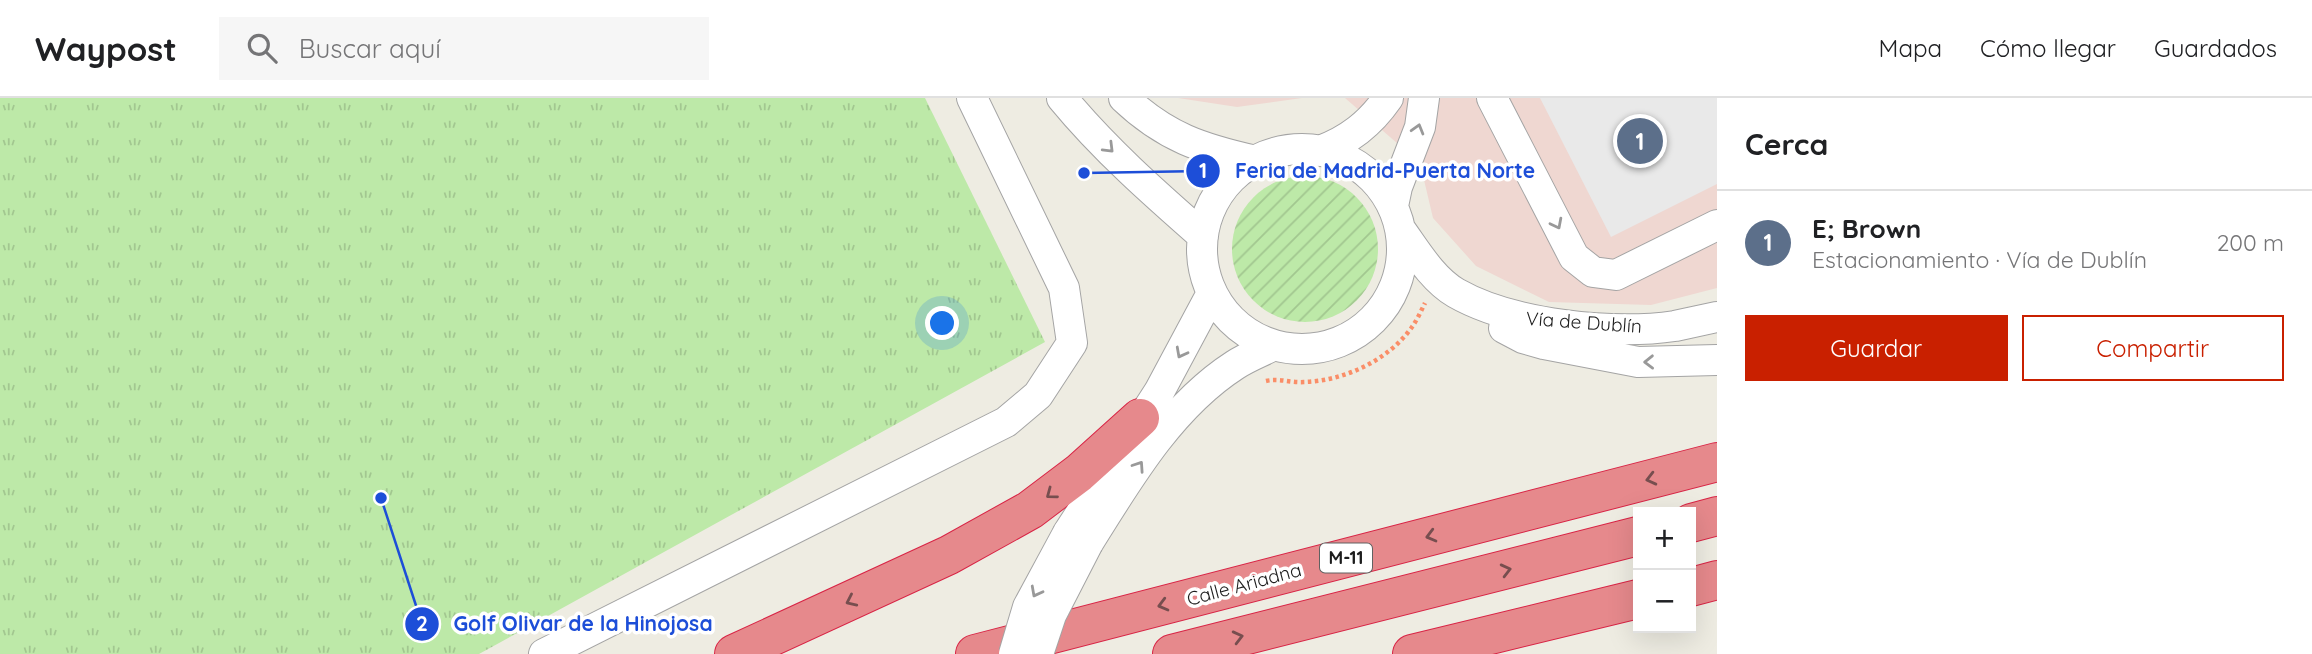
<!DOCTYPE html>
<html lang="es">
<meta charset="utf-8">
<style>
body{margin:0;font-family:Quicksand,sans-serif;background:#f6f6f6;color:#202124}
.controls{position:absolute;right:21px;bottom:21px;display:grid;overflow:hidden;border-radius:0px;box-shadow:0 7px 28px #0002}
.controls button{width:63px;height:63px;display:grid;place-items:center;padding:0;border:0;border-bottom:2px solid #e0e0e0;background:#fff;color:#202124;font:35px sans-serif}
.you{position:absolute;left:943px;top:226px;width:24px;height:24px;margin:-18px;border:5px solid #fff;border-radius:50%;background:#1a73e8;box-shadow:0 0 0 10px #1a73e833}
.badge{display:grid;place-items:center;width:46px;height:46px;border-radius:50%;background:#c92000;color:#fff;font-size:23px;font-weight:700}
.pin{position:absolute;translate:-50% -50%;border:4px solid #fff;box-shadow:0 2px 7px #0006}
.list{margin:0;padding:0;list-style:none}
h2{display:flex;justify-content:space-between;align-items:center;height:91px;margin:0;padding:0 28px;font-size:30px}
h2 small{font-size:23px;font-weight:400;color:#757577}
.list li{display:grid;grid-template-columns:46px 1fr auto;gap:21px;align-items:center;box-sizing:border-box;height:105px;padding:0 28px;border-top:2px solid #e0e0e0}
.list b{display:block;font-size:26px;white-space:nowrap}
.list p{margin:0;font-size:23px;white-space:nowrap;color:#757577}
.list em{font-size:23px;font-style:normal;color:#757577}
.actions{display:flex;gap:14px;padding:21px 28px}
.actions a{flex:1;padding:16px 0;border:2px solid #c92000;border-radius:0px;text-align:center;font-size:24px;color:#c92000}
.actions .main{background:#c92000;color:#fff}
.icon{flex:none;width:38px;height:38px;fill:none;stroke:currentColor;stroke-width:2;stroke-linecap:round;stroke-linejoin:round}
.map{position:relative;flex:none;width:1717px;height:556px;overflow:hidden}
header{display:flex;align-items:center;gap:42px;box-sizing:border-box;height:98px;padding:0 35px;background:#fff;border-bottom:2px solid #e0e0e0}
header strong{font-size:33px}
nav{display:flex;gap:38px;margin-inline-start:auto;font-size:24px}
.search{width:490px;height:63px;background:#f6f6f6;display:flex;align-items:center;gap:18px;box-sizing:border-box;padding:0 24px;border-radius:0px;color:#757577;font-size:26px}
main{display:flex}
aside{flex:1;background:#fff}
.map>svg:first-child{display:block}
.commercial{fill:#efd7d1}
.grass{fill:url(#grass-tufts)}
.garden{fill:url(#garden-furrows)}
.parking{fill:#e9e9e9}
.lines{fill:none;stroke-linecap:round;stroke-linejoin:round}
.minor-casing{stroke:#a4a4a4;stroke-width:32}
.highway-casing{stroke:#d82445;stroke-width:40}
.path{stroke:#fa8e68;stroke-width:4.5;stroke-dasharray:3.5 3.5;stroke-linecap:butt}
.minor{stroke:#fff;stroke-width:30}
.highway{stroke:#e6898c;stroke-width:38}
.minor-bridge-casing{stroke:#a4a4a4;stroke-width:32;stroke-linecap:butt}
.minor-bridge{stroke:#fff;stroke-width:30}
.oneway{stroke:#999}
.oneway2{stroke:#774e4f}
.labels{text-anchor:middle;stroke-width:7;stroke-linejoin:round;paint-order:stroke}
.shield{fill:#fff;stroke:#616161;stroke-width:2}
.shield-label{font-size:18px;font-weight:bold;fill:#1d1d1d}
.street-label{font-size:19px;fill:#1d1d1d;stroke:#fff}
.leader{fill:none;stroke:#1d4ed8;stroke-width:2.5}
.callout-dot{fill:#1d4ed8;stroke:#fff;stroke-width:2.5}
.mark-label{font-size:21px;text-anchor:middle;font-weight:bold;fill:#fff}
.callout-label{font-size:21px;text-anchor:middle;font-weight:bold;fill:#1d4ed8;stroke:#fff;stroke-width:7;stroke-linejoin:round;paint-order:stroke}
</style>
<header>
<strong>Waypost</strong>
<div class="search"><svg class="icon" aria-label="search" viewBox="0 0 24 24"><circle cx="10" cy="10" r="6"/><path d="M15 15l6 6"/></svg>Buscar aquí</div>
<nav><a>Mapa</a><a>Cómo llegar</a><a>Guardados</a></nav>
</header>
<main>
<div class="map">
<svg width="1717" height="556" viewBox="0 0 1717 556">
<defs>
<pattern id="grass-tufts" width="24" height="20" patternUnits="userSpaceOnUse" patternTransform="scale(1.75)"><rect width="24" height="20" fill="#bde9a8"/><path d="M3 7l-1-3M5 7V3M7 7l1-3M15 17l-1-3M17 17v-4M19 17l1-3" fill="none" stroke="#a2c790"/></pattern>
<pattern id="garden-furrows" width="10" height="10" patternUnits="userSpaceOnUse" patternTransform="scale(1.75)"><rect width="10" height="10" fill="#bde9a8"/><path d="M-1 1l2-2M0 10L10 0M9 11l2-2" fill="none" stroke="#a2c790"/></pattern>
</defs>
<rect width="100%" height="100%" fill="#eeece2"/>
<path class="commercial" d="M1178 0H1302L1237 9Z
M1345 0H1717V190L1651 207 1549 204 1476 168 1433 120 1420 65Z"/>
<path class="grass" d="M0 0H925L1045 244 479 556H0Z"/>
<path class="garden" d="M1232 151a73 73 0 1 1 146 0a73 73 0 1 1-146 0Z"/>
<path class="parking" d="M1540 0H1717V86L1611 139Z"/>
<g class="lines">
<g class="minor-casing">
<path id="minor" d="M1062 0C1104 51 1154 95 1203 138
M1124 0C1165 39 1202 51 1256 63
M1492 0 1574 159 1593 174 1616 177 1717 127
M1202 151a100 100 0 1 1 200 0a100 100 0 1 1-200 0Z
M1320 53C1349 42 1370 26 1388 0
M1393 108 1397 89 1420 29 1424 0
M1400 131C1416 153 1432 181 1456 195 1512 227 1613 237 1675 228 1689 225 1703 222 1717 219
M1504 230 1523 240 1544 246 1638 264 1717 262
M1068 435 1159 294 1212 195
M1088 445C1128 381 1170 309 1235 267 1247 259 1261 254 1274 247
M544 556 1006 324 1038 297 1072 245 1064 190 972 0"/>
</g>
<g class="highway-casing">
<path id="highway" d="M1691 425 1717 418
M1691 489 1717 482
M734 556 949 457 1030 412 1079 375 1140 320
M975 556 1717 364
M1172 556 1638 438
M1412 556 1638 501"/>
</g>
<path class="path" d="M1266 283C1279 280 1291 285 1304 284 1344 283 1389 262 1412 229 1417 222 1421 213 1425 205"/>
<use href="#minor" class="minor"/>
<use href="#highway" class="highway"/>
<g class="minor-bridge-casing">
<path id="minor-bridge" d="M1014 556 1028 509 1068 435
M1038 556 1051 517 1088 445"/>
</g>
<use href="#minor-bridge" class="minor-bridge"/>
</g>
<defs><path id="oneway-chevron" d="M-2-3.5L2.5 0L-2 3.5" fill="none" stroke-width="1.6" stroke-linecap="round" stroke-linejoin="round" transform="scale(1.75)"/></defs>
<g class="oneway">
<use href="#oneway-chevron" transform="translate(1418 31) rotate(-74)"/>
<use href="#oneway-chevron" transform="translate(1109 50) rotate(45)"/>
<use href="#oneway-chevron" transform="translate(1557 126) rotate(63)"/>
<use href="#oneway-chevron" transform="translate(1181 255) rotate(118)"/>
<use href="#oneway-chevron" transform="translate(1649 264) rotate(179)"/>
<use href="#oneway-chevron" transform="translate(1139 368) rotate(-56)"/>
<use href="#oneway-chevron" transform="translate(1036 494) rotate(118)"/>
</g>
<g class="oneway2">
<use href="#oneway-chevron" transform="translate(1651 381) rotate(166)"/>
<use href="#oneway-chevron" transform="translate(1051 396) rotate(143)"/>
<use href="#oneway-chevron" transform="translate(1431 438) rotate(165)"/>
<use href="#oneway-chevron" transform="translate(1506 472) rotate(-14)"/>
<use href="#oneway-chevron" transform="translate(851 503) rotate(155)"/>
<use href="#oneway-chevron" transform="translate(1163 507) rotate(165)"/>
<use href="#oneway-chevron" transform="translate(1238 539) rotate(-14)"/>
</g>
<g class="labels">
<rect class="shield" x="1320" y="445.5" width="52" height="29" rx="5"/>
<g class="shield-label">
<text x="1346" y="466">M-11</text>
</g>
<g class="street-label">
<text transform="translate(1584 224) rotate(4)" y="7">Vía de Dublín</text>
<text transform="translate(1244 486) rotate(-15)" y="7">Calle Ariadna</text>
</g>
</g>
<path class="leader" d="M1084 75L1203 73M381 400L422 526"/>
<g class="callout-dot">
<circle cx="1084" cy="75" r="7"/>
<circle cx="381" cy="400" r="7"/>
<circle cx="1203" cy="73" r="18"/>
<circle cx="422" cy="526" r="18"/>
</g>
<g class="mark-label">
<text x="1203" y="80">1</text>
<text x="422" y="533">2</text>
</g>
<g class="callout-label">
<text x="1385" y="80">Feria de Madrid-Puerta Norte</text>
<text x="583" y="533">Golf Olivar de la Hinojosa</text>
</g>
</svg>
<div class="controls">
<button>+</button>
<button>−</button>
</div>
<div class="you"></div>
<div class="pin badge" style="left:1640px;top:43px;background:#5c6f8a">1</div>
</div>
<aside>
<h2>Cerca<small></small></h2>
<ul class="list">
<li><span class="badge" style="background:#5c6f8a">1</span><div><b>E; Brown</b><p>Estacionamiento · Vía de Dublín</p></div><em>200 m</em></li>
</ul>
<div class="actions"><a class="main">Guardar</a><a>Compartir</a></div>
</aside>
</main>
